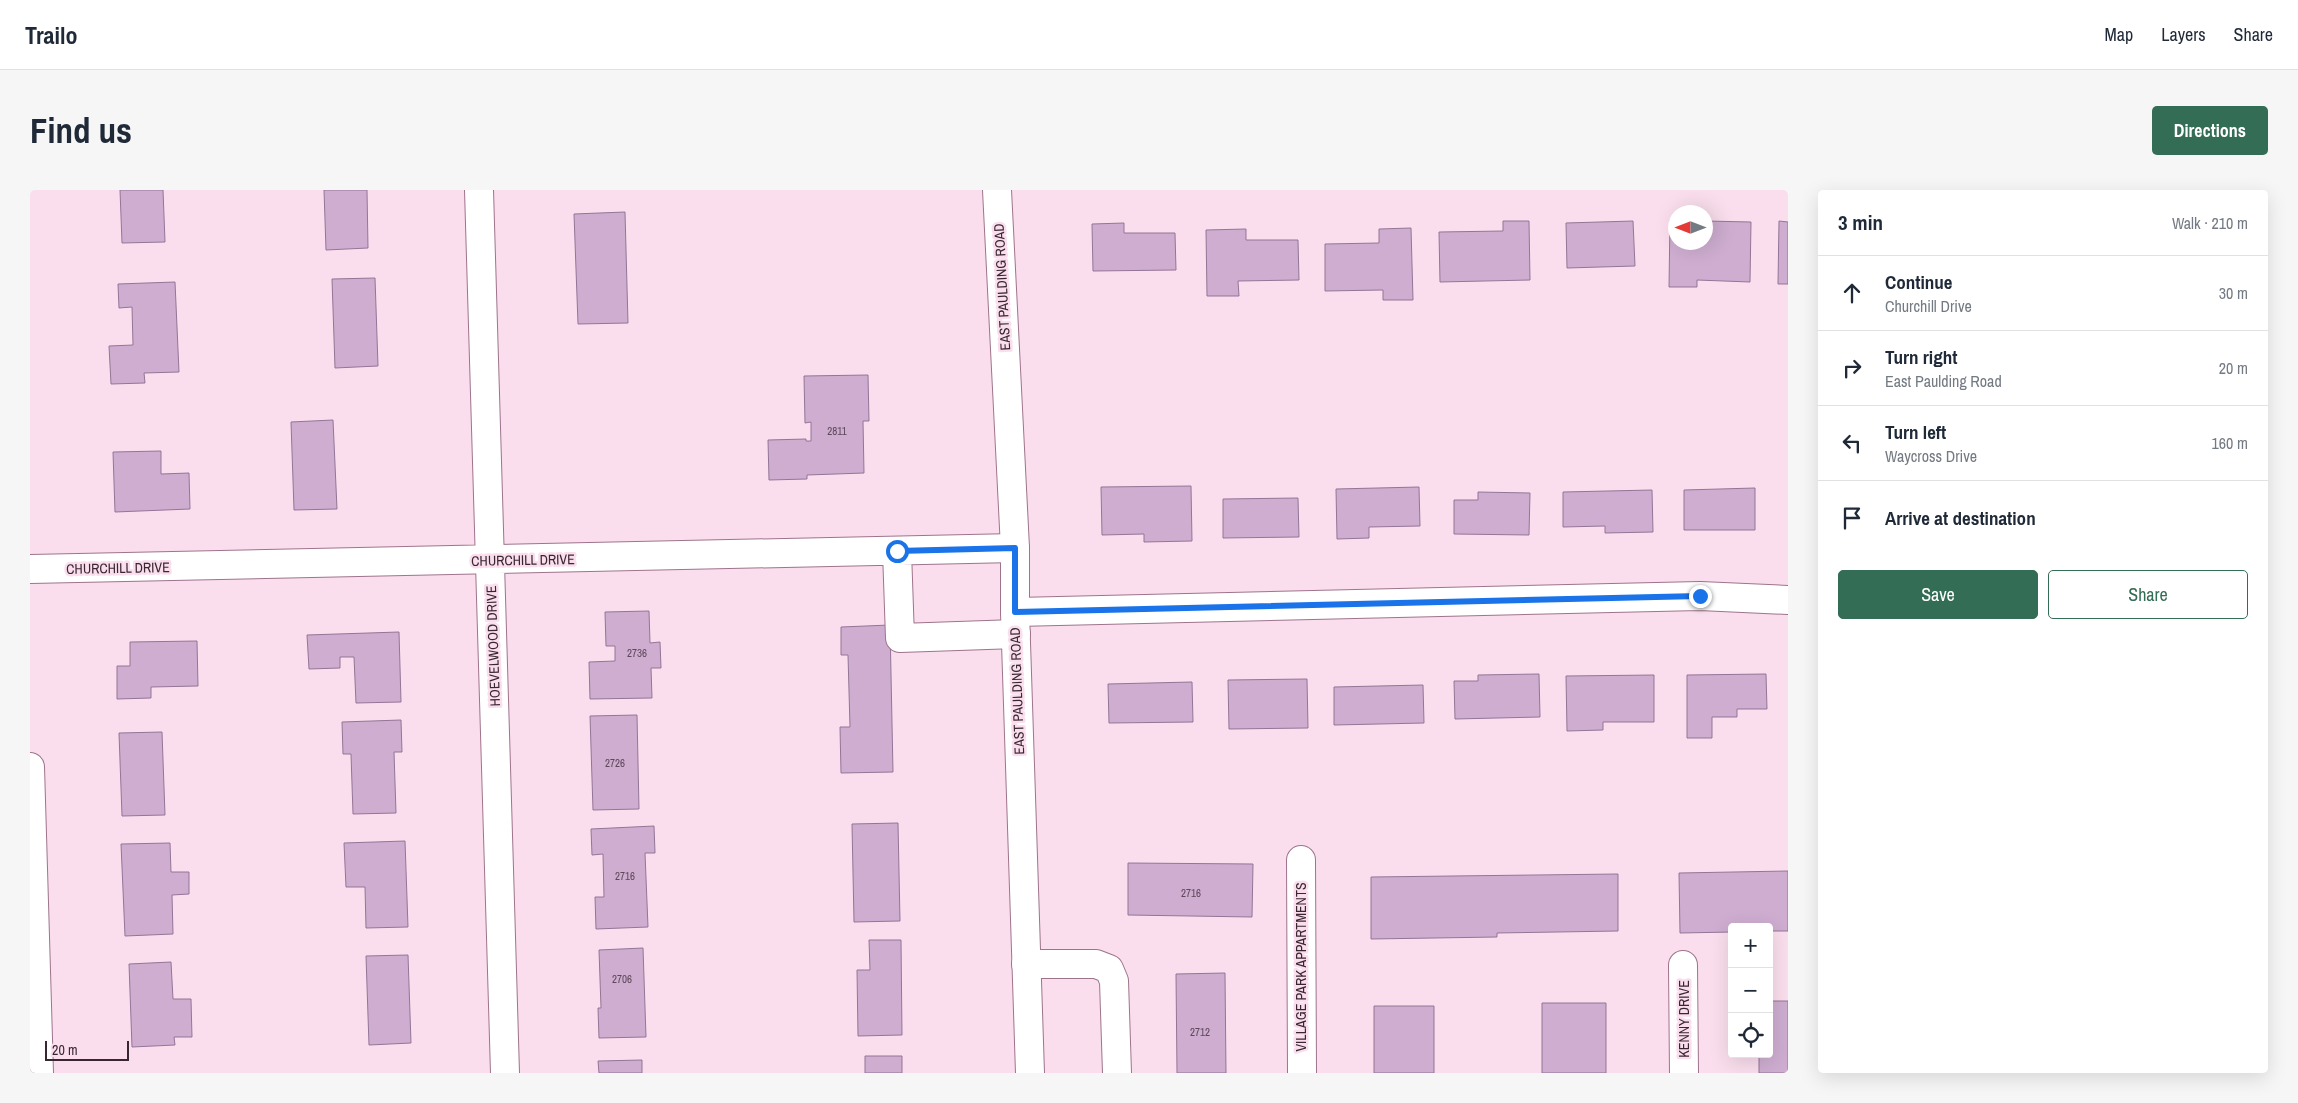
<!DOCTYPE html>
<meta charset="utf-8">
<style>
body{margin:0;font-family:"Archivo Narrow",sans-serif;background:#f6f6f7;color:#1f2937}
.controls{position:absolute;right:15px;bottom:15px;display:grid;overflow:hidden;border-radius:5px;box-shadow:0 5px 20px #0002}
.controls button{width:45px;height:45px;display:grid;place-items:center;padding:0;border:0;border-bottom:1px solid #e0e1e3;background:#fff;color:#1f2937;font:25px sans-serif}
.compass{position:absolute;left:1638px;top:15px;width:45px;height:45px;border-radius:50%;background:#fff;box-shadow:0 5px 20px #0002;rotate:270deg}
.scale{position:absolute;left:15px;bottom:12px;width:84px;box-sizing:border-box;padding-left:5px;border:2px solid #382731;border-top:0;font-size:14px;line-height:18px;white-space:nowrap;color:#382731;-webkit-text-stroke:4px #fadeed;paint-order:stroke}
.stop{position:absolute;width:15px;height:15px;margin:-11px;border:4px solid #1a73e8;border-radius:50%;background:#fff}
.stop.end{background:#1a73e8;border-color:#fff;box-shadow:0 1px 5px #0008}
.list{margin:0;padding:0;list-style:none}
h2{display:flex;justify-content:space-between;align-items:center;height:65px;margin:0;padding:0 20px;font-size:21px}
h2 small{font-size:16px;font-weight:400;color:#747a83}
.list li{display:grid;grid-template-columns:32px 1fr auto;gap:15px;align-items:center;box-sizing:border-box;height:75px;padding:0 20px;border-top:1px solid #e0e1e3}
.list b{display:block;font-size:19px;white-space:nowrap}
.list p{margin:0;font-size:16px;white-space:nowrap;color:#747a83}
.list em{font-size:16px;font-style:normal;color:#747a83}
.actions{display:flex;gap:10px;padding:15px 20px}
.actions a{flex:1;padding:11px 0;border:1px solid #346d55;border-radius:5px;text-align:center;font-size:18px;color:#346d55}
.actions .main{background:#346d55;color:#fff}
.icon{flex:none;width:28px;height:28px;fill:none;stroke:currentColor;stroke-width:2;stroke-linecap:round;stroke-linejoin:round}
.map{position:relative;flex:none;width:1758px;height:883px;overflow:hidden;border-radius:5px}
header{display:flex;align-items:center;gap:30px;box-sizing:border-box;height:70px;padding:0 25px;background:#fff;border-bottom:1px solid #e0e1e3}
header strong{font-size:24px}
nav{display:flex;gap:28px;margin-inline-start:auto;font-size:18px}
.intro{display:flex;align-items:center;justify-content:space-between;box-sizing:border-box;height:120px;padding:0 30px}
h1{margin:0;font-size:35px}
.button{padding:12px 22px;border-radius:5px;background:#346d55;color:#fff;font-size:18px;font-weight:700}
main{display:flex;gap:30px;padding:0 30px}
aside{flex:1;background:#fff;border-radius:5px;box-shadow:0 5px 20px #0002}
.map>svg:first-child{display:block}
.building{fill:#ceadd0;stroke:#947597}
.lines{fill:none;stroke-linecap:round;stroke-linejoin:round}
.minor-casing{stroke:#9e748c;stroke-width:30}
.major-casing{stroke:#9e748c;stroke-width:30}
.minor{stroke:#fff;stroke-width:28}
.major{stroke:#fff;stroke-width:28}
.route{stroke:#1a73e8;stroke-width:6}
.labels{text-anchor:middle;stroke-width:5;stroke-linejoin:round;paint-order:stroke}
.number-label{font-size:11px;fill:#5e4859}
.street-label{font-size:14px;fill:#382731;stroke:#fadeed}
</style>
<header>
<strong>Trailo</strong>
<nav><a>Map</a><a>Layers</a><a>Share</a></nav>
</header>
<div class="intro"><h1>Find us</h1><a class="button">Directions</a></div>
<main>
<div class="map">
<svg width="1758" height="883" viewBox="0 0 1758 883">
<rect width="100%" height="100%" fill="#fadeed"/>
<path class="building" d="M90 0H133L135 52 92 53Z
M294 0H337L338 58 296 60Z
M595 22 598 133 548 134 544 24Z
M1640 30H1646V52H1676V31L1721 32 1720 92 1667 90V97H1639Z
M1473 31H1499L1500 90 1410 92 1409 42 1473 41Z
M1603 31 1605 76 1537 78 1536 33Z
M1749 31 1758 32V94H1748Z
M1094 33V43H1145L1146 80 1063 81 1062 34Z
M1381 38 1383 110H1353V100L1295 101V54L1349 53V39Z
M1216 39V50H1268L1269 90 1208 91 1209 106H1177L1176 40Z
M345 88 348 176 305 178 302 89Z
M145 92 149 182 114 183 115 193 81 194 79 156 103 155 102 117 89 118 88 94Z
M838 185 839 231H833L834 283 777 285V289L739 290 738 250 776 249V251H781V232L775 233 774 186Z
M303 230 307 319 264 320 261 232Z
M131 261V284L159 283 160 319 85 322 83 262Z
M1161 296 1162 351 1114 352V344L1072 345 1071 297Z
M1389 297 1390 336 1339 337V348L1307 349 1306 299Z
M1725 298V340H1654V300Z
M1622 300 1623 342 1575 343V336L1533 337V302Z
M1448 302 1500 303 1499 345 1424 344V310H1448Z
M1268 308 1269 347 1193 348V309Z
M619 421 620 453 630 452 631 478H621L622 508 560 509 559 472 585 471V456H576L575 422Z
M860 435 863 582 811 583 810 537H820L818 465H811V437Z
M369 442 371 512 326 513 324 467H310V478L279 479 277 445Z
M167 451 168 496 121 497V508L87 509V476H100V452Z
M1509 484 1510 527 1425 529 1424 491H1448V485Z
M1736 484 1737 519H1707V527H1682V548H1657V485Z
M1624 485V532H1573V540L1537 541 1536 486Z
M1277 489 1278 538 1199 539 1198 490Z
M1162 492 1163 532 1079 533 1078 494Z
M1393 495 1394 533 1304 535V497Z
M607 525 609 619 563 620 560 526Z
M371 530 372 562H364L366 623 323 624 321 564H313L312 532Z
M132 542 135 625 92 626 89 543Z
M868 633 870 731 824 732 822 634Z
M624 636 625 663H615L618 737 566 739 565 707H574L573 664 562 665 561 639Z
M375 651 378 737 336 738 335 697H316L314 653Z
M140 653 141 682H159V704L142 705 143 744 95 746 91 654Z
M1098 673 1223 674 1222 727 1098 725Z
M1758 681V741H1739V737H1702V742L1650 743 1649 683Z
M1588 684V741L1467 743V747L1341 749V687Z
M839 750H871L872 845 828 846 827 780H840Z
M613 758 616 847 569 848 568 818H571L569 760Z
M378 765 381 853 339 855 336 766Z
M141 772 143 809H161L162 847H144L145 855 102 857 99 774Z
M1195 783 1196 883H1147L1146 784Z
M1739 811H1758V883H1729V864H1739Z
M1512 813H1576V883H1512Z
M1344 816H1404V883H1344Z
M835 866H872V883H835Z
M612 870V883H569L568 871Z"/>
<g class="lines">
<g class="minor-casing">
<path id="minor" d="M449 0 475 883
M867 361 870 448 986 444
M0 379 985 358
M985 422 1670 406 1758 410
M0 577 9 883
M1271 670 1272 883
M996 774H1066L1079 779 1084 791 1087 883
M1653 775 1654 883"/>
</g>
<g class="major-casing">
<path id="major" d="M967 0 985 358V422L1000 883"/>
</g>
<use href="#minor" class="minor"/>
<use href="#major" class="major"/>
</g>
<g class="lines">
<path class="route" d="M867 361 985 358V422L1670 406"/>
</g>
<g class="labels">
<g class="number-label">
<text x="807" y="245">2811</text>
<text x="607" y="467">2736</text>
<text x="585" y="577">2726</text>
<text x="595" y="690">2716</text>
<text x="1161" y="707">2716</text>
<text x="592" y="793">2706</text>
<text x="1170" y="846">2712</text>
</g>
<g class="street-label">
<text transform="translate(972 97) rotate(-93)" y="5">EAST PAULDING ROAD</text>
<text transform="translate(493 370) rotate(-1)" y="5">CHURCHILL DRIVE</text>
<text transform="translate(88 378) rotate(-1)" y="5">CHURCHILL DRIVE</text>
<text transform="translate(463 456) rotate(-92)" y="5">HOEVELWOOD DRIVE</text>
<text transform="translate(987 501) rotate(-92)" y="5">EAST PAULDING ROAD</text>
<text transform="translate(1271 777) rotate(-90)" y="5">VILLAGE PARK APPARTMENTS</text>
<text transform="translate(1654 829) rotate(-90)" y="5">KENNY DRIVE</text>
</g>
</g>
</svg>
<div class="controls">
<button>+</button>
<button>−</button>
<button><svg class="icon" aria-label="locate" viewBox="0 0 24 24"><circle cx="12" cy="12" r="6"/><path d="M12 2v4M12 18v4M2 12h4M18 12h4"/></svg></button>
</div>
<svg class="compass" viewBox="-18 -18 36 36"><path d="M0-13l5 13h-10z" fill="#e53935"/><path d="M0 13l5-13h-10z" fill="#747a83"/></svg>
<div class="scale">20 m</div>
<div class="stop" style="left:867px;top:361px"></div>
<div class="stop end" style="left:1670px;top:406px"></div>
</div>
<aside>
<h2>3 min<small>Walk · 210 m</small></h2>
<ul class="list">
<li><svg class="icon" aria-label="ahead" viewBox="0 0 24 24"><path d="M12 20V5M6 11l6-6 6 6"/></svg><div><b>Continue</b><p>Churchill Drive</p></div><em>30 m</em></li>
<li><svg class="icon" aria-label="right" viewBox="0 0 24 24"><path d="M7 20v-9h11M14 6l5 5-5 5"/></svg><div><b>Turn right</b><p>East Paulding Road</p></div><em>20 m</em></li>
<li><svg class="icon" aria-label="left" viewBox="0 0 24 24"><path d="M17 20v-9H6M10 6l-5 5 5 5"/></svg><div><b>Turn left</b><p>Waycross Drive</p></div><em>160 m</em></li>
<li><svg class="icon" aria-label="arrive" viewBox="0 0 24 24"><path d="M6 21V4h12l-3 4 3 4H6"/></svg><div><b>Arrive at destination</b></div></li>
</ul>
<div class="actions"><a class="main">Save</a><a>Share</a></div>
</aside>
</main>
